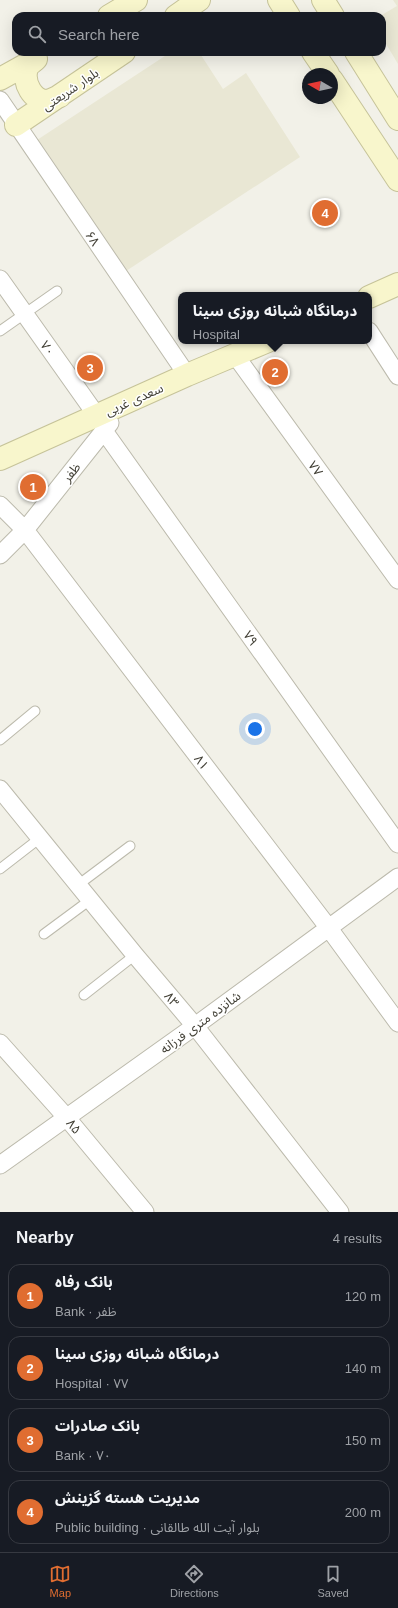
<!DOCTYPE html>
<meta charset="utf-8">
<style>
body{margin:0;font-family:Arial,"Noto Sans Arabic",sans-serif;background:#20242c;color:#f1f3f6}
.compass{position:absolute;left:302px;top:68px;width:36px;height:36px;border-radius:50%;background:#171b24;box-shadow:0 4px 16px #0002;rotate:279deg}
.you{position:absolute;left:255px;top:729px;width:14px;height:14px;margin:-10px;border:3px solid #fff;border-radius:50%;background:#1a73e8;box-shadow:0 0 0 6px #1a73e833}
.badge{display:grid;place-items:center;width:26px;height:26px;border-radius:50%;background:#e06d31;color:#fff;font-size:13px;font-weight:700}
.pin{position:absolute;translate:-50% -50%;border:2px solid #fff;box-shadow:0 1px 4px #0006}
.popup{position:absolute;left:178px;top:292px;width:194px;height:52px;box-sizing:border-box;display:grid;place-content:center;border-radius:8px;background:#171b24;filter:drop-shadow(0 1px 3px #0005);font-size:13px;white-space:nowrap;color:#9ea1a6}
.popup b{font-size:15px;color:#f1f3f6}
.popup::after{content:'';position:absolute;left:50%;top:100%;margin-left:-8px;border:8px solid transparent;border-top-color:#171b24}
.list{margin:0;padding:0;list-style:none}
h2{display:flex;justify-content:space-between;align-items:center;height:52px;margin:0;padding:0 16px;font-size:17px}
h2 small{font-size:13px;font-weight:400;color:#9ea1a6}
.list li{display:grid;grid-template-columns:26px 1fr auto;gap:12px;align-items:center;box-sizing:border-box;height:64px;margin:0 8px 8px;padding:0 8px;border:1px solid #363941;border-radius:12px}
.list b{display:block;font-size:15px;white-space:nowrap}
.list p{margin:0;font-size:13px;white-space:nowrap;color:#9ea1a6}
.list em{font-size:13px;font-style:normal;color:#9ea1a6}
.icon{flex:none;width:22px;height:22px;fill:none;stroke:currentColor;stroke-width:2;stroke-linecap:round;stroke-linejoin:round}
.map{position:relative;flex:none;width:398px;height:1212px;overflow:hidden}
.search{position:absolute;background:#171b24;box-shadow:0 4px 16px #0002;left:12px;right:12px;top:12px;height:44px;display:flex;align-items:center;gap:10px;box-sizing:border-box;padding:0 14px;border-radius:12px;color:#9ea1a6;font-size:15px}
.sheet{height:340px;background:#171b24}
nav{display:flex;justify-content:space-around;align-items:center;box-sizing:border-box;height:56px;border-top:1px solid #363941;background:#171b24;font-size:11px;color:#9ea1a6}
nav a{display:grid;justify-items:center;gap:2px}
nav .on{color:#e06d31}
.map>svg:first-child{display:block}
.education{fill:#e9e7d4}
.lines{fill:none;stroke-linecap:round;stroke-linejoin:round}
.lane-casing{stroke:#bcbaac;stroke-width:11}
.street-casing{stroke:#bcbaac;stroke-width:19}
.secondary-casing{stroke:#c6c399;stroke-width:24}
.lane{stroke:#fff;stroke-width:9}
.street{stroke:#fff;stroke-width:17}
.secondary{stroke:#f8f6cc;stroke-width:22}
.labels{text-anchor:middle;stroke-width:3;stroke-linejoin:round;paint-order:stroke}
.street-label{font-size:13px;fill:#444238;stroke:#fff}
</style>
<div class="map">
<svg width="398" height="1212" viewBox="0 0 398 1212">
<rect width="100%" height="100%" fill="#f2f1e8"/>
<path class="education" d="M393 0H398V64L382 37V16H380L397 6Z
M171 52H199L223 89 246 73 300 157 123 273 37 140Z"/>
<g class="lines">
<g class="lane-casing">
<path id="lane" d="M0 331 57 291
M0 740 35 711
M0 869 40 838
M78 885 130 846
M44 934 90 900
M84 995 135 955"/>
</g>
<g class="street-casing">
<path id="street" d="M0 100 187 375
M0 279 97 416
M369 331 398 376
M235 355 398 580
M104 431 398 844
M0 505 25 530 328 927 398 1023
M0 555 25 530 110 423
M0 789 135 955 195 1026 340 1212
M0 1043 67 1118 145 1212
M0 1165 195 1026 398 877"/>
</g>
<g class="secondary-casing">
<path id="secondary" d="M279 0 289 16
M323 0 333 16
M109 16 136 0
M176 16 199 0
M313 52 328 74
M356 52 398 119
M36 59C33 62 28 65 27 68 22 82 33 102 48 101 52 100 57 97 60 96
M0 79 36 59
M332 80 398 180
M16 125 124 52
M369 297 398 284
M0 459 187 375 268 341"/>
</g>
<use href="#lane" class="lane"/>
<use href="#street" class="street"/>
<use href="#secondary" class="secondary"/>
</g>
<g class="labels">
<g class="street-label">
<text transform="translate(70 89) rotate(-34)" y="5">بلوار شریعتی</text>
<text transform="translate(93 238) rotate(56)" y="5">۶۸</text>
<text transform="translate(48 348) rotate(55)" y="5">۷۰</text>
<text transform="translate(134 399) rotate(-24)" y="5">سعدی غربی</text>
<text transform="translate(316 468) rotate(54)" y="5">۷۷</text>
<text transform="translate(71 472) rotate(-51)" y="5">ظفر</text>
<text transform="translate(251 638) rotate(55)" y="5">۷۹</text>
<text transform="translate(202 762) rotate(53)" y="5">۸۱</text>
<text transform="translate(172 999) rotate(50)" y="5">۸۳</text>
<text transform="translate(200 1022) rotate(-36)" y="5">شانزده متری فرزانه</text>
<text transform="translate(74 1126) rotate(50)" y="5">۸۵</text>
</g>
</g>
</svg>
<svg class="compass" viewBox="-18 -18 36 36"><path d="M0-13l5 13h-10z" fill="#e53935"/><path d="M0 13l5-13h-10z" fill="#9ea1a6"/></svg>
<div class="you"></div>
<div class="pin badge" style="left:33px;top:487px">1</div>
<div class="pin badge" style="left:275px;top:372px">2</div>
<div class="popup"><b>درمانگاه شبانه روزی سینا</b>Hospital</div>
<div class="pin badge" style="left:90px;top:368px">3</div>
<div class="pin badge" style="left:325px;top:213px">4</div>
<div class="search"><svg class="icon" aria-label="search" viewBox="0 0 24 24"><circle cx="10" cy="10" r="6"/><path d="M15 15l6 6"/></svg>Search here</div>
</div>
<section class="sheet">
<h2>Nearby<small>4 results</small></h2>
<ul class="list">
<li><span class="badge">1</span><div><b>بانک رفاه</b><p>Bank · ظفر</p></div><em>120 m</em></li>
<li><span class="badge">2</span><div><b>درمانگاه شبانه روزی سینا</b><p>Hospital · ۷۷</p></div><em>140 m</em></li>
<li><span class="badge">3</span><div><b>بانک صادرات</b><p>Bank · ۷۰</p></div><em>150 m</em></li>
<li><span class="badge">4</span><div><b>مدیریت هسته گزینش</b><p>Public building · بلوار آیت الله طالقانی</p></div><em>200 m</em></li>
</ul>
</section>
<nav>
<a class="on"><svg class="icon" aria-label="map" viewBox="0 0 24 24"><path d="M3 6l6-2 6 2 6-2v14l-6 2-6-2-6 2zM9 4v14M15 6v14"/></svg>Map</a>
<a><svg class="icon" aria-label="directions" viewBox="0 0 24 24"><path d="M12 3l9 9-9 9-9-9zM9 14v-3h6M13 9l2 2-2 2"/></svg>Directions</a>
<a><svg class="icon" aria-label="saved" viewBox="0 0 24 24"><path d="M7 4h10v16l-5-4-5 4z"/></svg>Saved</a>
</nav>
